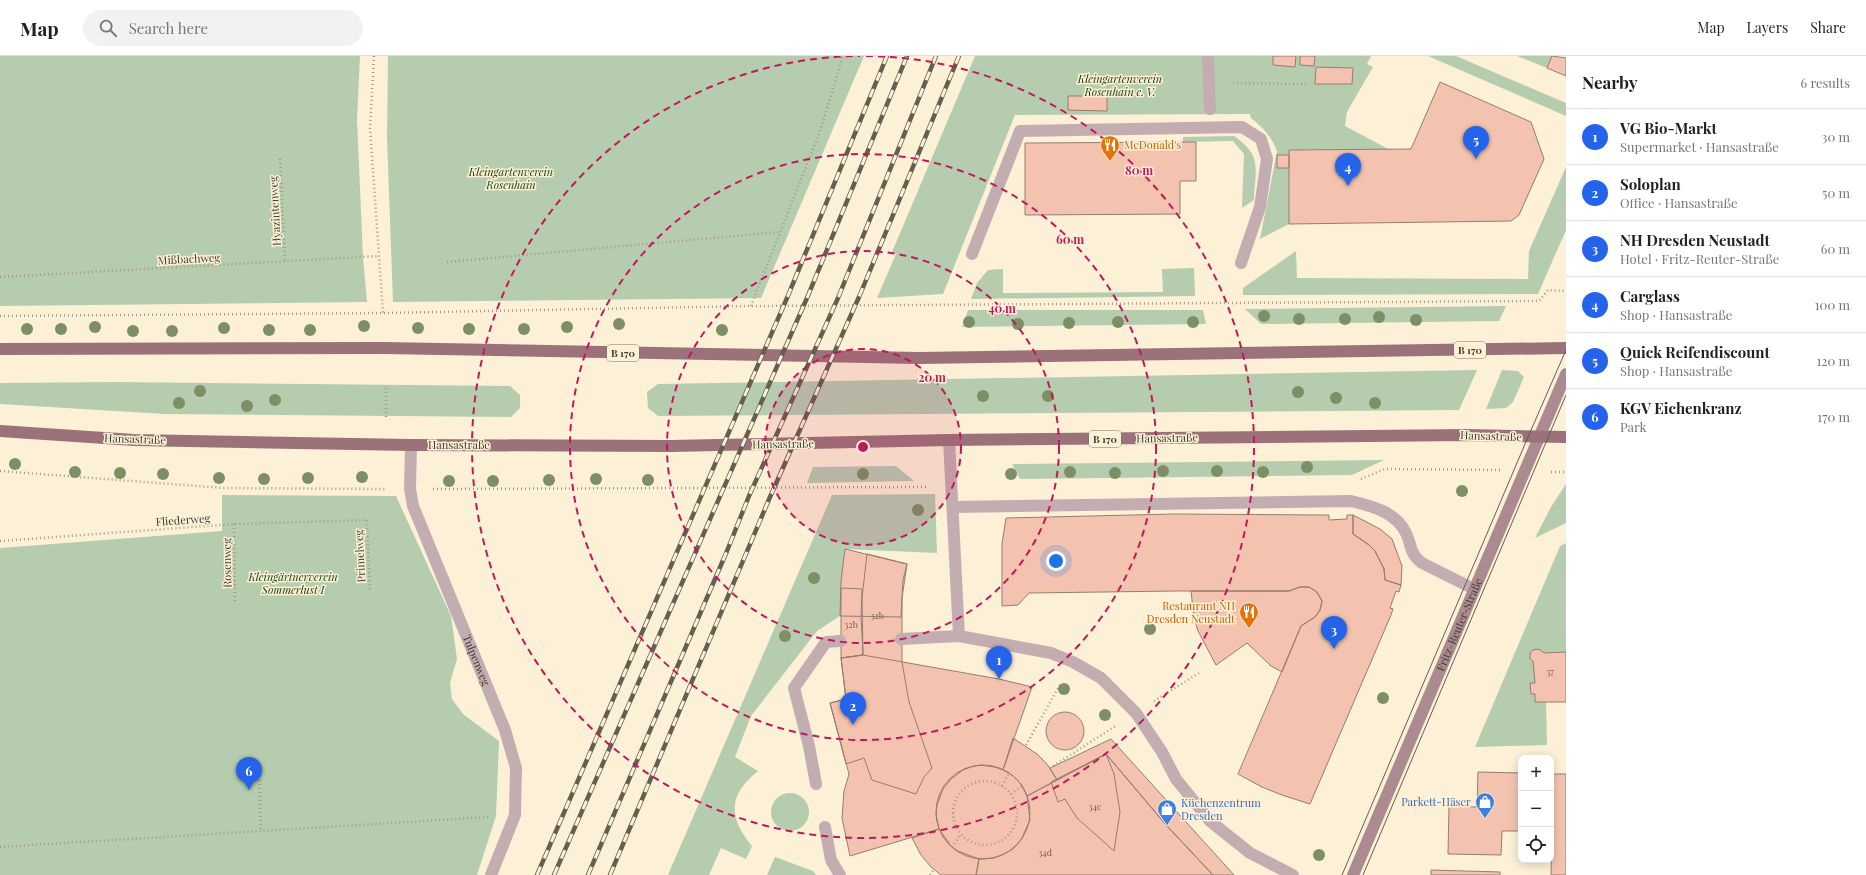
<!DOCTYPE html>
<meta charset="utf-8">
<style>
body{margin:0;font-family:"Playfair Display",serif;background:#f2f2f2;color:#222}
.controls{position:absolute;right:12px;bottom:12px;display:grid;overflow:hidden;border-radius:8px;box-shadow:0 2px 10px #0003}
.controls button{width:36px;height:36px;display:grid;place-items:center;padding:0;border:0;border-bottom:1px solid #e0e0e0;background:#fff;color:#222;font:20px sans-serif}
.you{position:absolute;left:1056px;top:505px;width:14px;height:14px;margin:-10px;border:3px solid #fff;border-radius:50%;background:#1a73e8;box-shadow:0 0 0 6px #1a73e833}
.badge{display:grid;place-items:center;width:26px;height:26px;border-radius:50%;background:#2563eb;color:#fff;font-size:13px;font-weight:700}
.pin{position:absolute;translate:-50% -33px;filter:drop-shadow(0 1px 2px #0008)}
.pin::after{content:'';position:absolute;top:21px;width:14px;height:12px;background:inherit;clip-path:polygon(0 0,100% 0,50% 100%)}
.list{margin:0;padding:0;list-style:none}
h2{display:flex;justify-content:space-between;align-items:center;height:52px;margin:0;padding:0 16px;font-size:17px}
h2 small{font-size:13px;font-weight:400;color:#767676}
.list li{display:grid;grid-template-columns:26px 1fr auto;gap:12px;align-items:center;box-sizing:border-box;height:56px;padding:0 16px;border-top:1px solid #e0e0e0}
.list b{display:block;font-size:15px;white-space:nowrap}
.list p{margin:0;font-size:13px;white-space:nowrap;color:#767676}
.list em{font-size:13px;font-style:normal;color:#767676}
.icon{flex:none;width:22px;height:22px;fill:none;stroke:currentColor;stroke-width:2;stroke-linecap:round;stroke-linejoin:round}
.map{position:relative;flex:none;width:1566px;height:819px;overflow:hidden}
header{display:flex;align-items:center;gap:24px;box-sizing:border-box;height:56px;padding:0 20px;background:#fff;border-bottom:1px solid #e0e0e0}
header strong{font-size:19px}
nav{display:flex;gap:22px;margin-inline-start:auto;font-size:14px}
.search{width:280px;height:36px;background:#f2f2f2;display:flex;align-items:center;gap:10px;box-sizing:border-box;padding:0 14px;border-radius:22px;color:#767676;font-size:15px}
main{display:flex}
aside{flex:1;background:#fff}
.map>svg:first-child{display:block}
.green{fill:#b5ccaf}
.building{fill:#f3c3b0;stroke:#977c71}
.lines{fill:none;stroke-linecap:round;stroke-linejoin:round}
.path{stroke:#a29b88;stroke-width:2.5;stroke-dasharray:1 3;stroke-linecap:butt}
.lane{stroke:#c4adb0;stroke-width:12}
.secondary{stroke:#ac8b90;stroke-width:12}
.primary{stroke:#9b7279;stroke-width:12}
.tram{stroke:#645f51;stroke-width:1}
.rail-casing{stroke:#645f51;stroke-width:4.5}
.rail{stroke:#fcf1d7;stroke-width:3;stroke-dasharray:9;stroke-linecap:butt}
.tree{fill:#7e8e65}
.ring{fill:none;stroke:#c2185b;stroke-width:2;stroke-dasharray:7 5}
.labels{text-anchor:middle;stroke-width:3;stroke-linejoin:round;paint-order:stroke}
.number-label{font-size:9px;fill:#6c5d50}
.shield{fill:#fcf1d7;stroke:#787262;stroke-width:1}
.shield-label{font-size:10px;font-weight:bold;fill:#3f3b30}
.park-label{font-size:11px;font-style:italic;fill:#173d07;stroke:#fcf1d7}
.food-label{font-size:11px;fill:#c56008;stroke:#fcf1d7;text-anchor:start}
.street-label{font-size:11px;fill:#3f3b30;stroke:#fcf1d7}
.shop-label{font-size:11px;fill:#366cbe;stroke:#fcf1d7;text-anchor:end}
.centre{fill:#c2185b;stroke:#fcf1d7;stroke-width:2}
.ring-label{font-size:12px;text-anchor:middle;font-weight:bold;fill:#c2185b;stroke:#fcf1d7;stroke-width:3;stroke-linejoin:round;paint-order:stroke}
</style>
<header>
<strong>Map</strong>
<div class="search"><svg class="icon" aria-label="search" viewBox="0 0 24 24"><circle cx="10" cy="10" r="6"/><path d="M15 15l6 6"/></svg>Search here</div>
<nav><a>Map</a><a>Layers</a><a>Share</a></nav>
</header>
<main>
<div class="map">
<svg width="1566" height="819" viewBox="0 0 1566 819">
<rect width="100%" height="100%" fill="#fcf1d7"/>
<path class="green" d="M0 0H360L357 64 363 201 367 246 0 250Z
M388 0H864L761 242 393 246 387 82Z
M975 0H1371L1367 8 1373 11 1347 56 1345 70 1388 93 1289 94V168L1260 183 1277 95C1271 80 1263 72 1251 62L1250 58 1015 59 943 238 877 242 896 198 892 196Z
M1428 0H1456L1566 47V60Z
M1517 0H1552L1547 12Z
M1234 80C1263 100 1255 113 1254 144L1242 152 1244 98 1233 85 1183 86V81Z
M1566 111V174L1538 238 1243 239V232L1296 195 1297 222 1528 223 1529 195Z
M1194 212 1195 240 971 243 977 227 988 214 1003 213V237L1163 236 1162 213Z
M1506 250 1499 265 1261 268 1245 253Z
M968 254H1203L1206 268 962 271Z
M1477 314 1459 354 658 360 648 352 647 336 658 328Z
M1502 314 1518 315 1524 321 1513 346 1506 352 1486 353Z
M116 326 510 330 520 339V352L511 361 165 358 0 348V327Z
M1384 404 1352 419 1020 423 1012 408Z
M896 410 914 425 807 427 813 411Z
M1566 428V467L1535 482 1551 451Z
M935 438 937 497 845 493 841 525 840 560 817 575 751 660 735 701 758 715C728 739 728 761 752 790L746 803 721 792 709 819H668L832 439Z
M222 439 396 440 451 560 457 603 450 627 452 643 463 658 499 685 496 760 477 819H0V492L222 475Z
M1566 487V646H1546L1547 689 1475 691 1560 490Z
M771 756a19 19 0 1 1 38 0a19 19 0 1 1-38 0Z
M966 757a19 19 0 1 1 38 0a19 19 0 1 1-38 0Z
M775 801 813 815 816 819H767Z"/>
<path class="building" d="M1273 0H1296L1295 11 1273 9Z
M1300 0H1315L1314 10 1300 9Z
M1552 0 1566 2V20L1547 12Z
M1316 11 1353 12 1352 28H1315Z
M1440 26 1531 66 1544 103 1519 159 1511 165 1289 168V94L1411 93Z
M1068 40H1107V55L1068 54Z
M1196 86V125H1180V158L1025 159V87Z
M1277 99H1289V112H1277Z
M1174 458 1324 459H1329V464L1347 463V459H1353V478L1369 489 1375 495 1384 513 1385 524 1401 529 1399 536 1396 535 1390 552 1393 553 1391 559 1310 748 1282 739 1262 731 1238 718 1301 570 1315 561 1320 554 1322 545 1317 536 1309 531H1300L1289 535H1176L1029 537 1018 549 1002 550V488L1006 462Z
M1353 459 1380 473 1392 483 1402 510 1401 529 1385 524 1384 513 1375 495 1369 489 1353 478Z
M845 493 907 508 903 524 901 561 840 560 841 525Z
M867 498 907 508 902 542V606L909 646 932 712 924 721 916 738 872 724 864 702 846 708 830 647 846 643 841 602 863 599 862 542Z
M1300 531H1309L1317 536 1322 545 1320 554 1315 561 1301 570 1282 616 1271 610 1247 587 1216 609 1198 575 1194 562 1191 535H1289Z
M841 532 862 533 861 560 863 599 841 602Z
M1539 593 1544 597 1566 596V646H1535V638H1531L1530 627H1535L1533 605 1530 603V597L1533 594Z
M863 599 999 623 1032 631 1003 714 995 711 980 709 971 711 963 714 951 723 943 733 937 749 936 759 939 773 850 800 842 762 844 735 849 718 830 647 846 643 841 602Z
M1046 675a19 19 0 1 1 38 0a19 19 0 1 1-38 0Z
M1013 682 1037 698 1047 708 1057 724 1027 740 1021 728 1012 719 1003 714Z
M1111 683 1234 819H1213L1167 770 1106 698 1057 724 1050 712Z
M1106 698 1114 718 1120 756 1114 795 1077 762 1065 743 1058 746 1051 726Z
M1106 698 1167 770 1213 819H976L979 803 994 802 1004 798 1013 793 1021 784 1030 764 1027 740Z
M936 756a47 47 0 1 1 94 0a47 47 0 1 1-94 0Z
M1478 716 1521 717V775H1502L1501 799 1448 798 1449 750 1477 751Z
M1551 718H1553L1552 776H1551Z
M1553 718H1566V819H1551Z
M939 773 951 790 958 795 979 803 976 819H941L931 811 921 799 912 782Z
M1431 814 1500 816V819H1431Z"/>
<g class="lines">
<path class="path" d="M374 0 370 72 383 257
M1233 27 1308 28
M280 103 285 205
M447 206 780 176
M0 221 379 200
M751 250 820 75 843 0
M0 260 383 257 751 250 1539 245 1548 234 1566 235
M386 361V329
M0 415 224 432 386 433
M1551 416H1566
M1361 423 1385 413 1500 414
M433 433 928 431
M234 468 235 546
M0 485 234 468 367 464 370 536
M1154 645 1199 617
M1026 689 1061 627
M1050 712 1117 669
M259 716 261 775
M953 757a32 32 0 1 1 64 0a32 32 0 1 1-64 0Z
M1002 730 1009 717
M1011 738 1022 730
M0 791 489 761
M952 791 961 778
M930 819 934 813"/>
<g class="lane">
<path d="M1208 0 1210 53"/>
<path d="M972 198 1020 75 1242 71 1261 83 1267 103 1260 151 1241 207"/>
<path d="M949 384 959 580"/>
<path id="s1" d="M411 389 410 433 413 450 505 674 516 712 515 759 491 819"/>
<path d="M953 451 1351 445C1372 450 1396 456 1406 477 1412 490 1409 497 1422 507L1474 533"/>
<path d="M901 583 959 580 1051 597 1073 606 1101 622 1136 657 1162 696 1176 723 1210 765 1250 797 1293 819"/>
<path d="M816 728 809 690 794 632 826 586 840 585"/>
<path d="M825 771 831 804 840 819"/>
</g>
<path class="secondary" id="s2" d="M1353 819 1566 318"/>
<path class="primary" d="M0 293 384 292 919 302 1566 292
M0 375 134 384 411 389 672 390 949 384 1466 379 1566 381"/>
<path class="tram" d="M1342 819 1528 381 1566 294
M1363 819 1566 339"/>
<g class="rail-casing">
<path id="rail" d="M537 819 787 242 887 0
M554 819 807 242 907 0
M588 819 727 495 749 440 838 242 936 0
M610 819 770 441 859 241 959 0"/>
</g>
<use href="#rail" class="rail"/>
</g>
<g class="tree">
<circle cx="1264" cy="260" r="6"/>
<circle cx="1379" cy="261" r="6"/>
<circle cx="1299" cy="263" r="6"/>
<circle cx="1345" cy="263" r="6"/>
<circle cx="1416" cy="264" r="6"/>
<circle cx="969" cy="266" r="6"/>
<circle cx="1118" cy="266" r="6"/>
<circle cx="1193" cy="266" r="6"/>
<circle cx="1069" cy="267" r="6"/>
<circle cx="619" cy="268" r="6"/>
<circle cx="1018" cy="268" r="6"/>
<circle cx="364" cy="270" r="6"/>
<circle cx="95" cy="271" r="6"/>
<circle cx="567" cy="271" r="6"/>
<circle cx="224" cy="272" r="6"/>
<circle cx="418" cy="272" r="6"/>
<circle cx="27" cy="273" r="6"/>
<circle cx="61" cy="273" r="6"/>
<circle cx="469" cy="273" r="6"/>
<circle cx="524" cy="273" r="6"/>
<circle cx="269" cy="274" r="6"/>
<circle cx="310" cy="274" r="6"/>
<circle cx="722" cy="274" r="6"/>
<circle cx="133" cy="275" r="6"/>
<circle cx="172" cy="275" r="6"/>
<circle cx="200" cy="335" r="6"/>
<circle cx="1298" cy="336" r="6"/>
<circle cx="983" cy="340" r="6"/>
<circle cx="1048" cy="340" r="6"/>
<circle cx="1336" cy="342" r="6"/>
<circle cx="275" cy="344" r="6"/>
<circle cx="179" cy="347" r="6"/>
<circle cx="1375" cy="347" r="6"/>
<circle cx="247" cy="350" r="6"/>
<circle cx="15" cy="408" r="6"/>
<circle cx="1307" cy="411" r="6"/>
<circle cx="1163" cy="415" r="6"/>
<circle cx="1217" cy="415" r="6"/>
<circle cx="75" cy="416" r="6"/>
<circle cx="1070" cy="416" r="6"/>
<circle cx="1263" cy="416" r="6"/>
<circle cx="120" cy="417" r="6"/>
<circle cx="1115" cy="417" r="6"/>
<circle cx="163" cy="418" r="6"/>
<circle cx="863" cy="418" r="6"/>
<circle cx="1011" cy="418" r="6"/>
<circle cx="362" cy="421" r="6"/>
<circle cx="219" cy="422" r="6"/>
<circle cx="308" cy="422" r="6"/>
<circle cx="264" cy="423" r="6"/>
<circle cx="596" cy="423" r="6"/>
<circle cx="549" cy="424" r="6"/>
<circle cx="648" cy="424" r="6"/>
<circle cx="449" cy="425" r="6"/>
<circle cx="493" cy="425" r="6"/>
<circle cx="1462" cy="435" r="6"/>
<circle cx="918" cy="454" r="6"/>
<circle cx="814" cy="522" r="6"/>
<circle cx="1150" cy="573" r="6"/>
<circle cx="785" cy="580" r="6"/>
<circle cx="1064" cy="633" r="6"/>
<circle cx="1383" cy="642" r="6"/>
<circle cx="1105" cy="659" r="6"/>
<circle cx="1319" cy="799" r="6"/>
</g>
<circle cx="863" cy="391" r="98" fill="#c2185b" fill-opacity=".12"/>
<g class="ring">
<circle cx="863" cy="391" r="98"/>
<circle cx="863" cy="391" r="196"/>
<circle cx="863" cy="391" r="293"/>
<path d="M866 0A391 391 0 1 1 860 0"/>
</g>
<defs>
<g id="restaurant-pin" transform="scale(1)"><path d="M0 17L-7.5 6A9.5 9.5 0 1 1 7.5 6Z" fill="#e8710a" stroke="#fcf1d7"/><path d="M-5-6h1v4h1v-4h1v4h1v-4h1v5L-1.5 .5V6h-2V.5L-5-1ZM5-6V6H3V1.5H1.5Q1.5-4 5-6Z" fill="#fff"/></g>
<g id="shop-pin" transform="scale(1)"><path d="M0 17L-7.5 6A9.5 9.5 0 1 1 7.5 6Z" fill="#3f7fe0" stroke="#fcf1d7"/><path d="M-5-2.5h2.3a2.7 3.5 0 0 1 5.4 0H5L5.5 6h-11ZM-1.5-2.5h3a1.5 2.3 0 0 0-3 0Z" fill="#fff"/></g>
</defs>
<g fill-rule="evenodd">
<use href="#restaurant-pin" x="1110" y="89"/>
<use href="#restaurant-pin" x="1249" y="556"/>
<use href="#shop-pin" x="1485" y="746"/>
<use href="#shop-pin" x="1167" y="753"/>
</g>
<g class="labels">
<g class="number-label">
<text x="877" y="563">32b</text>
<text x="851" y="572">32b</text>
<text x="1550" y="619">37</text>
<text x="1095" y="754">34c</text>
<text x="1045" y="800">34d</text>
</g>
<g class="shield">
<rect x="1454" y="286" width="32" height="16" rx="3"/>
<rect x="607" y="289" width="32" height="16" rx="3"/>
<rect x="1089" y="375" width="32" height="16" rx="3"/>
</g>
<g class="shield-label">
<text x="1470" y="298">B 170</text>
<text x="623" y="301">B 170</text>
<text x="1105" y="387">B 170</text>
</g>
<g class="park-label">
<text x="1120" y="27">Kleingartenverein<tspan x="1120" dy="13">Rosenhain e. V.</tspan></text>
<text x="511" y="120">Kleingartenverein<tspan x="511" dy="13">Rosenhain</tspan></text>
<text x="293" y="525">Kleingärtnerverein<tspan x="293" dy="13">Sommerlust I</tspan></text>
</g>
<g class="food-label">
<text x="1124" y="93">McDonald's</text>
<text x="1235" y="554" text-anchor="end">Restaurant NH<tspan x="1235" dy="13">Dresden Neustadt</tspan></text>
</g>
<g class="street-label">
<text transform="translate(275 155) rotate(-93)" y="4">Hyazintenweg</text>
<text transform="translate(189 203) rotate(-3)" y="4">Mißbachweg</text>
<text transform="translate(1491 380) rotate(2)" y="4">Hansastraße</text>
<text transform="translate(1167 382) rotate(-1)" y="4">Hansastraße</text>
<text transform="translate(135 383) rotate(2)" y="4">Hansastraße</text>
<text transform="translate(783 388) rotate(-1)" y="4">Hansastraße</text>
<text x="459" y="393">Hansastraße</text>
<text transform="translate(183 464) rotate(-4)" y="4">Fliederweg</text>
<text transform="translate(360 500) rotate(-93)" y="4">Primelweg</text>
<text transform="translate(227 507) rotate(-91)" y="4">Rosenweg</text>
<text dy="4" stroke="none"><textPath href="#s2" startOffset="272">Fritz-Reuter-Straße</textPath></text>
<text dy="4" stroke="none"><textPath href="#s1" startOffset="228">Tulpenweg</textPath></text>
</g>
<g class="shop-label">
<text x="1471" y="750">Parkett-Häser</text>
<text x="1181" y="751" text-anchor="start">Küchenzentrum<tspan x="1181" dy="13">Dresden</tspan></text>
</g>
</g>
<circle cx="863" cy="391" r="6" class="centre"/>
<g class="ring-label">
<text x="1139" y="119">80 m</text>
<text x="1070" y="188">60 m</text>
<text x="1002" y="257">40 m</text>
<text x="932" y="326">20 m</text>
</g>
</svg>
<div class="controls">
<button>+</button>
<button>−</button>
<button><svg class="icon" aria-label="locate" viewBox="0 0 24 24"><circle cx="12" cy="12" r="6"/><path d="M12 2v4M12 18v4M2 12h4M18 12h4"/></svg></button>
</div>
<div class="you"></div>
<div class="pin badge" style="left:999px;top:623px">1</div>
<div class="pin badge" style="left:853px;top:669px">2</div>
<div class="pin badge" style="left:1334px;top:593px">3</div>
<div class="pin badge" style="left:1348px;top:130px">4</div>
<div class="pin badge" style="left:1476px;top:103px">5</div>
<div class="pin badge" style="left:249px;top:734px">6</div>
</div>
<aside>
<h2>Nearby<small>6 results</small></h2>
<ul class="list">
<li><span class="badge">1</span><div><b>VG Bio-Markt</b><p>Supermarket · Hansastraße</p></div><em>30 m</em></li>
<li><span class="badge">2</span><div><b>Soloplan</b><p>Office · Hansastraße</p></div><em>50 m</em></li>
<li><span class="badge">3</span><div><b>NH Dresden Neustadt</b><p>Hotel · Fritz-Reuter-Straße</p></div><em>60 m</em></li>
<li><span class="badge">4</span><div><b>Carglass</b><p>Shop · Hansastraße</p></div><em>100 m</em></li>
<li><span class="badge">5</span><div><b>Quick Reifendiscount</b><p>Shop · Hansastraße</p></div><em>120 m</em></li>
<li><span class="badge">6</span><div><b>KGV Eichenkranz</b><p>Park</p></div><em>170 m</em></li>
</ul>
</aside>
</main>
